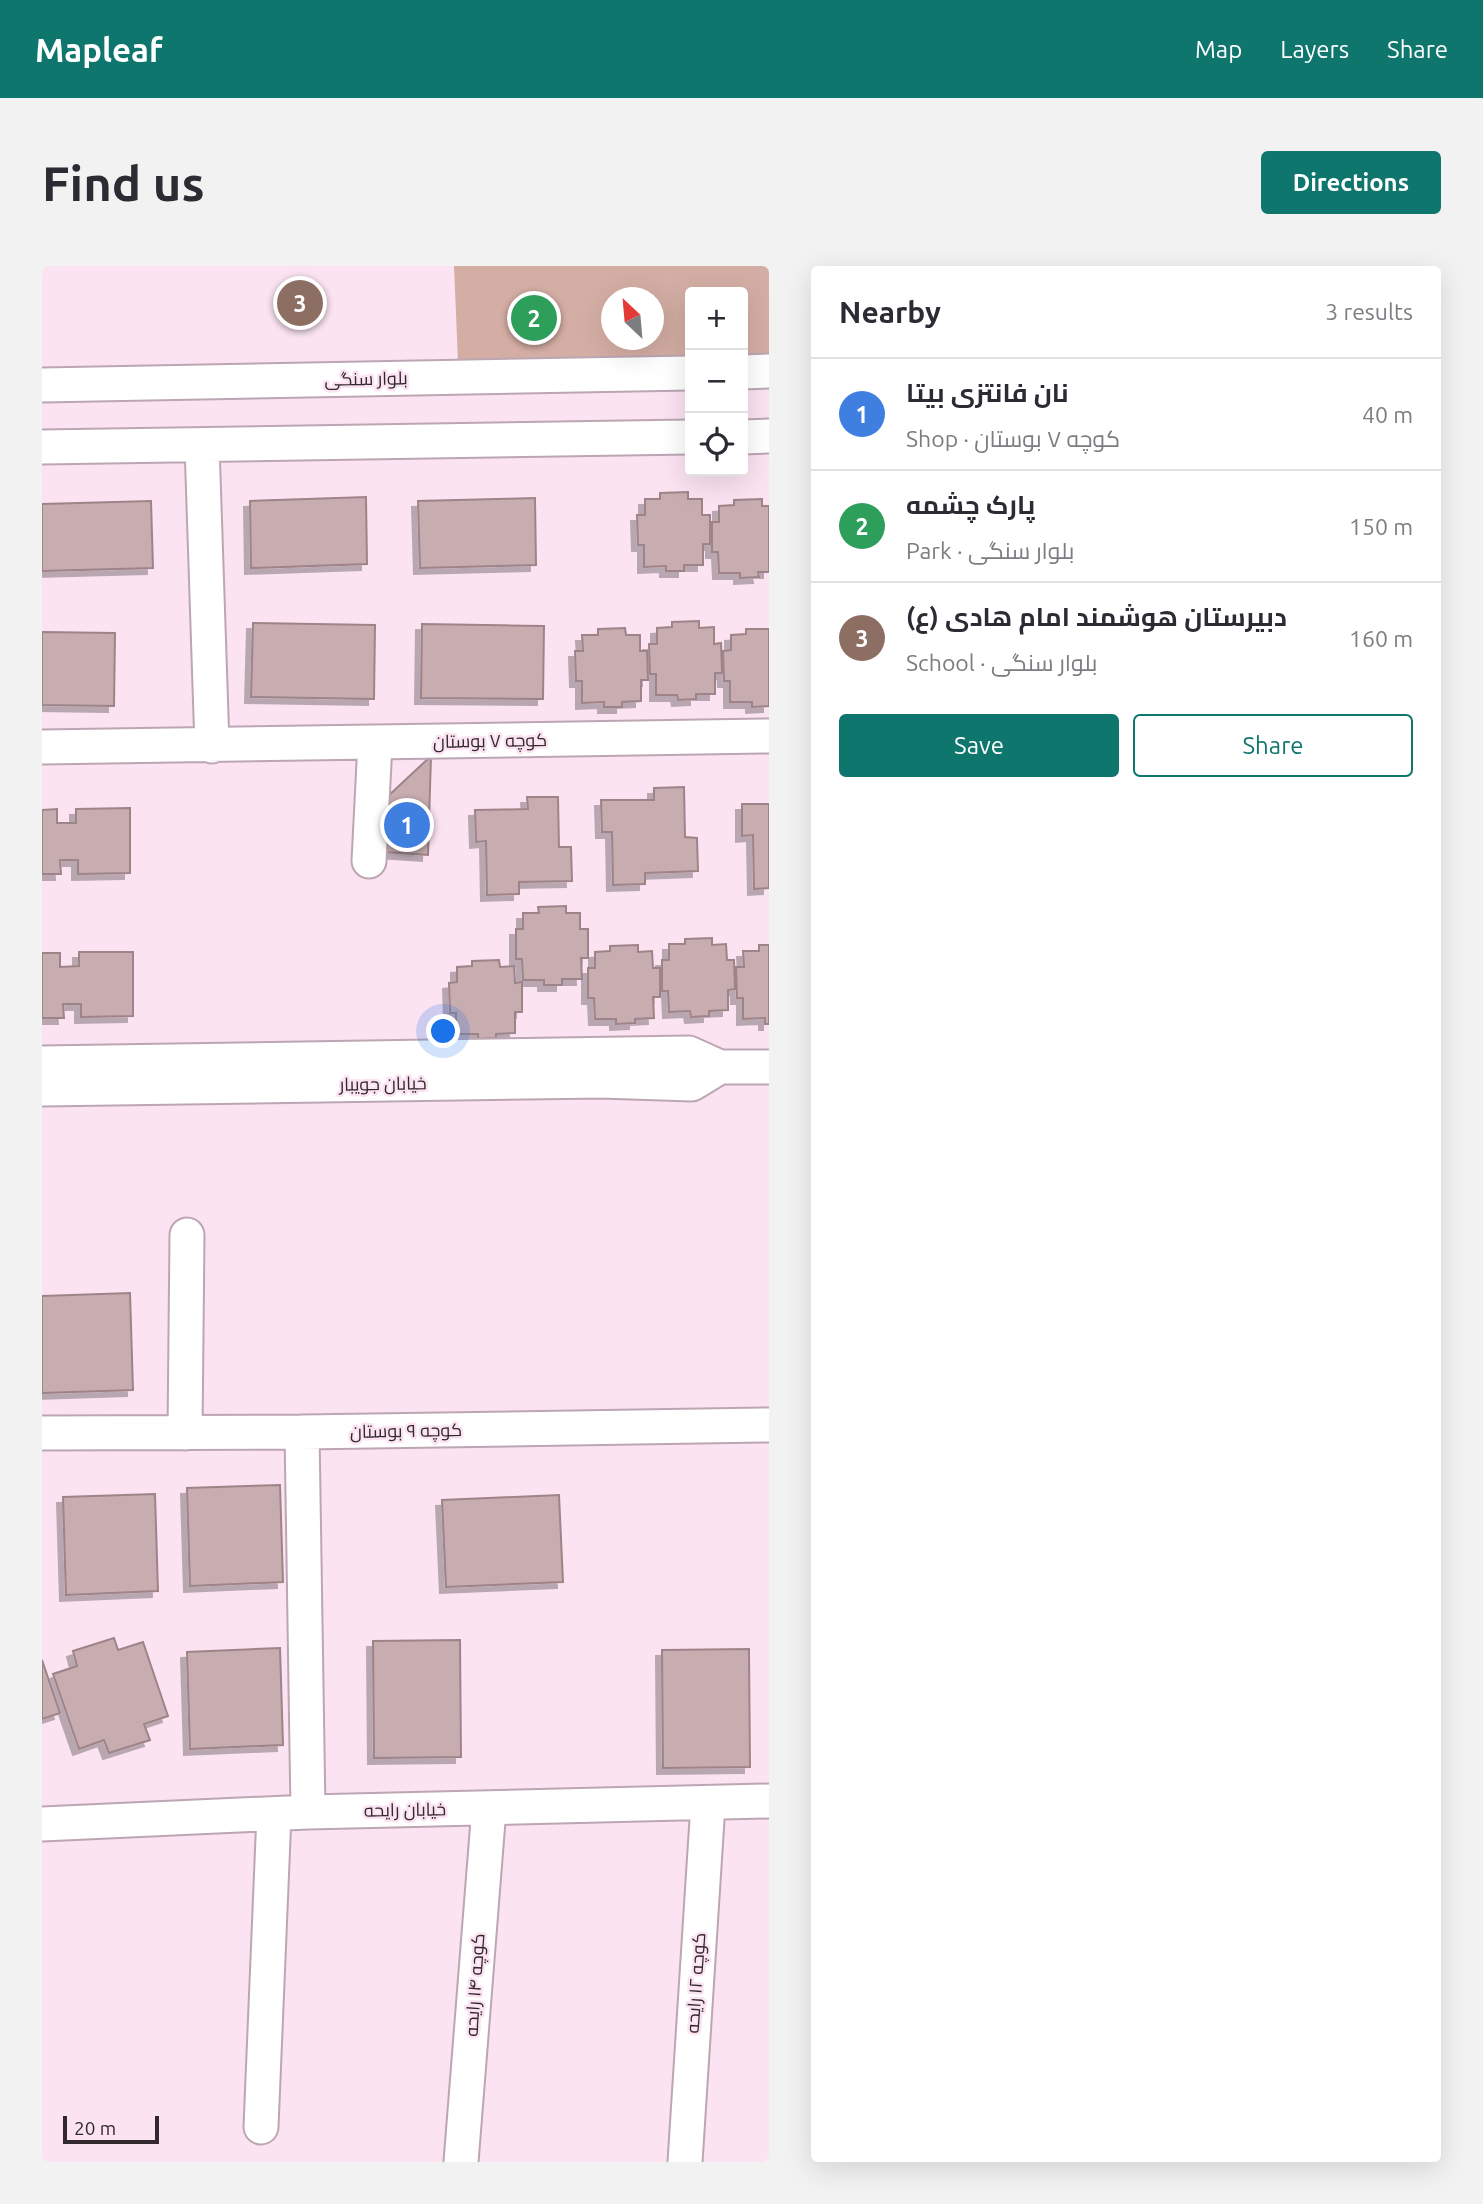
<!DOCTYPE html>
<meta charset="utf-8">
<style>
body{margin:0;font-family:Ubuntu,Cairo,sans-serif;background:#f2f2f3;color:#2b2b33}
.controls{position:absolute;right:21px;top:21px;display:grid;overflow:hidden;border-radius:7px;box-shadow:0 7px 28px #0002}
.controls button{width:63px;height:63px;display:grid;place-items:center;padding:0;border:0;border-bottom:2px solid #e1e1e2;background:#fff;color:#2b2b33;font:35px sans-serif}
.compass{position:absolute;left:559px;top:21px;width:63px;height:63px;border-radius:50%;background:#fff;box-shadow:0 7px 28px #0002;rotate:334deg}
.scale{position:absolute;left:21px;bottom:18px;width:96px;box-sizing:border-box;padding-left:7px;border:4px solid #32292f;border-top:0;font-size:19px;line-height:24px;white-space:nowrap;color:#32292f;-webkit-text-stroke:5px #fbe3f2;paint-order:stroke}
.you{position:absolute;left:402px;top:766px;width:24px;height:24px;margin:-18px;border:5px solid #fff;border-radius:50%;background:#1a73e8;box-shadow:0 0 0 10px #1a73e833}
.badge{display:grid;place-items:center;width:46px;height:46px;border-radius:50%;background:#0f766e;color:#fff;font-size:23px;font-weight:700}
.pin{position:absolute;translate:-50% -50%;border:4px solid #fff;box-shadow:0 2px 7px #0006}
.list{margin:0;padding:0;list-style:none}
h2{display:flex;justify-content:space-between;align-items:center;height:91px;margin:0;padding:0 28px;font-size:30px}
h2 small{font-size:23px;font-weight:400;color:#7c7c81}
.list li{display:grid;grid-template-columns:46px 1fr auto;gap:21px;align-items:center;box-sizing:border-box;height:112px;padding:0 28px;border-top:2px solid #e1e1e2}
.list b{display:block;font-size:26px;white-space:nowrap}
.list p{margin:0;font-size:23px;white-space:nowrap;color:#7c7c81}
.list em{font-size:23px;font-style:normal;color:#7c7c81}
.actions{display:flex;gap:14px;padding:21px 28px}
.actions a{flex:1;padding:16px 0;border:2px solid #0f766e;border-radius:7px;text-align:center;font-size:24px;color:#0f766e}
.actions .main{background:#0f766e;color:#fff}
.icon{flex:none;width:38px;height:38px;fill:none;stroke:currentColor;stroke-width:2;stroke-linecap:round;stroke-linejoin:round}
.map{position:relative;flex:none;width:727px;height:1896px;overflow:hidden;border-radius:7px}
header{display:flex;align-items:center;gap:42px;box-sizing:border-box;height:98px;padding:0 35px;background:#0f766e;color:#fff}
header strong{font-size:33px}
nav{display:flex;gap:38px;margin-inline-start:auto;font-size:24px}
.intro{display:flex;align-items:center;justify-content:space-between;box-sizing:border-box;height:168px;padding:0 42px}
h1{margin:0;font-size:49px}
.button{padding:18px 32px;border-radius:7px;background:#0f766e;color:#fff;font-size:24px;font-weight:700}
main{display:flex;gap:42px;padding:0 42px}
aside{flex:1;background:#fff;border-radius:7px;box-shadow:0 7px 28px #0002}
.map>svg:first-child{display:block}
.green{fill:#d4aea4;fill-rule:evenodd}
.building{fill:#c7acb0;stroke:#9e8488;stroke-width:2;filter:url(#shadow)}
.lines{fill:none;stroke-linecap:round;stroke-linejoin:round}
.minor-casing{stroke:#bca6b4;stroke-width:37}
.minor{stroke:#fff;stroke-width:33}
.labels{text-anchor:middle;stroke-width:5;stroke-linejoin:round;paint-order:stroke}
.street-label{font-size:18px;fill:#32292f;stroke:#fbe3f2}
</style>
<header>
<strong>Mapleaf</strong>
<nav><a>Map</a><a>Layers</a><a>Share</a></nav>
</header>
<div class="intro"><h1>Find us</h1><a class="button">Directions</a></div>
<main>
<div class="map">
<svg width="727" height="1896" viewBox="0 0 727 1896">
<defs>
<filter id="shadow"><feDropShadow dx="-6" dy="6" stdDeviation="0" flood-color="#0004"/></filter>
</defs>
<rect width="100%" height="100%" fill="#fbe3f2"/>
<path class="green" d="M412 0H727V89L701 90V26H648V91L416 96ZM570 32H612V74H570Z"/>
<path class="building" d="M646 226V233H660V249H668V278H661V299H642V305H624V300L602 301V279H596L595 249H603V233H618V227Z
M324 231 325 298 209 302 208 235Z
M493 232 494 299 378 302 376 235Z
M720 233V240H727V306H716L717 311 698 312V307H677L676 286H670V256H677V240L692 239V234Z
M109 235 111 302 0 305V238Z
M657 355V362L672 361V378L679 377 680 407H673V428H654V433L636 434 635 429H614V408H608L607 378H615V362L630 361V356Z
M211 357 333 359 332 433 209 431Z
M380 358 502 360 501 433 379 432Z
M583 362 584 369H598V385H605L606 414H599V435L580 436V441H562V436L540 437V415H534L533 385H541L540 369H556V363Z
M704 363H727V440L710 441V436H688V415H682L681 385 689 384V369L704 368Z
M0 366 73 367 72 440 0 439Z
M389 490 386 589 342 586 344 532Z
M642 521 643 571 655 572 656 605 603 607V618L571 619 570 566H560L559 534H612V522Z
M485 531H516L517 581H529L530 615 477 616V628L445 629 444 575 434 576 433 544 486 543Z
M700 538H727V622L712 623 711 569 700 570Z
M88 542V607L36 608V594H18L19 608H0V544L15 543V557H34V543Z
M524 640V647H538V663H546V692H539L540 713H520V719H502V714H481L480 693H474V663H481V647H497L496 641Z
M670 672V679L684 678 685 694H692L693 723 686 724V744L667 745V750L649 751 648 745 627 746 626 725H620V694H627V678H643V673Z
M596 679V686L610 685 611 702H618V731H611L612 752 593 753V757L574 758V753H553L552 732H546V702H553V686L568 685V680Z
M717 679H727V758H723V752L701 753V732H695L694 701H702L701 685H717Z
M37 686H91V750L39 751V738H21L22 752H0V687H18V701L37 700Z
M457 694 458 701 472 700 473 717 480 716V746H473V767L454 768V772L436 773V768H414V747H408L407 717 415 716V701L430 700V695Z
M88 1027 91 1124 0 1127V1030Z
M238 1219 241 1316 148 1320 145 1222Z
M113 1228 116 1325 24 1329 21 1231Z
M517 1229 521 1316 404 1321 400 1234Z
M72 1372 76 1384 101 1376 126 1450 102 1458 108 1474 67 1487 62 1474 37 1483 11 1408 35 1400 31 1385Z
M418 1374 419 1491 332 1492 331 1375Z
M238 1382 241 1479 148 1483 145 1386Z
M707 1383 708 1501 621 1502 620 1384Z
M0 1394 18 1447 0 1453Z"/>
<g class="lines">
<g class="minor-casing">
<path id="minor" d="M701 106 727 105
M0 119 648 107
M701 171 727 170
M160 179 170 480
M0 181 648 171
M0 481 727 470
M327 595 333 477
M0 797 647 787 678 801H727
M0 823 559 815 650 818 678 801
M260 1166 266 1546
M0 1167 260 1166 727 1159
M143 1167 145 969
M0 1558 266 1546 727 1535
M219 1861 232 1548
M419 1896 447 1542
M643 1896 666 1538"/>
</g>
<use href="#minor" class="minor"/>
</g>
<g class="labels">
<g class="street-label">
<text transform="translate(324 113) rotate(-1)" y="6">بلوار سنگی</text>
<text transform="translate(448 475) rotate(-1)" y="6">کوچه ۷ بوستان</text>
<text transform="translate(341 818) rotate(-1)" y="6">خیابان جویبار</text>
<text transform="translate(364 1165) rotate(-1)" y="6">کوچه ۹ بوستان</text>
<text transform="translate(363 1544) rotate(-1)" y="6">خیابان رایحه</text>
<text transform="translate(654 1717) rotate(-86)" y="6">کوچه ۱۲ رایحه</text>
<text transform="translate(433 1719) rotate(-86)" y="6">کوچه ۱۴ رایحه</text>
</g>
</g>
</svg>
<div class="controls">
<button>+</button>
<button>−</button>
<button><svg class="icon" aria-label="locate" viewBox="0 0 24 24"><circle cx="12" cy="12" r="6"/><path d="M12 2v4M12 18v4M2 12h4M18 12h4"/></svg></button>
</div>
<svg class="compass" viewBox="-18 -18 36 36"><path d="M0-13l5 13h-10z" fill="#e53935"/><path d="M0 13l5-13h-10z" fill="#7c7c81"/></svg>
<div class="scale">20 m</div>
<div class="you"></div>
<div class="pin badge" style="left:365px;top:559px;background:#3f7fe0">1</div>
<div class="pin badge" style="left:492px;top:52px;background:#2e9e5b">2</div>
<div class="pin badge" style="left:258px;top:37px;background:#8d6e63">3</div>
</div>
<aside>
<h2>Nearby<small>3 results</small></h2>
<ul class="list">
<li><span class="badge" style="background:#3f7fe0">1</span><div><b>نان فانتزی بیتا</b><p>Shop · کوچه ۷ بوستان</p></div><em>40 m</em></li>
<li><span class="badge" style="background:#2e9e5b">2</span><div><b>پارک چشمه</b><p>Park · بلوار سنگی</p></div><em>150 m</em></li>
<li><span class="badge" style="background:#8d6e63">3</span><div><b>دبیرستان هوشمند امام هادی (ع)</b><p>School · بلوار سنگی</p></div><em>160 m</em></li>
</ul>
<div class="actions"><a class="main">Save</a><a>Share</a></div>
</aside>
</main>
